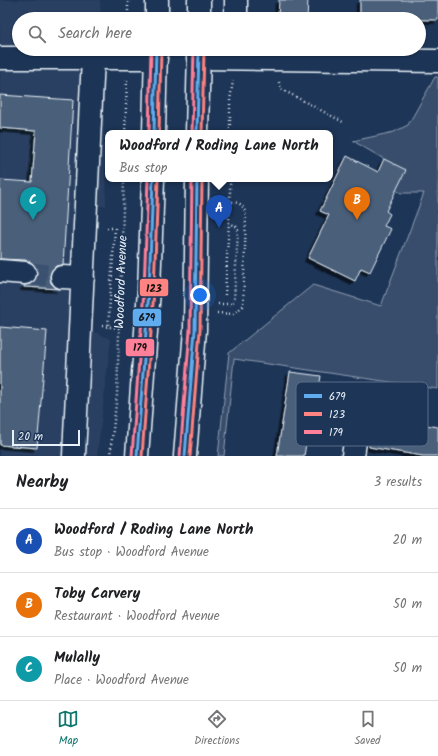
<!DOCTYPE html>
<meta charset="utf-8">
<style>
body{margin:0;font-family:Kalam,sans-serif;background:#f6f6f6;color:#202124}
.scale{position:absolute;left:12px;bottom:10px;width:68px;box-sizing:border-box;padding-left:4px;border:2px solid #e8f1f8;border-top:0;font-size:11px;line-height:14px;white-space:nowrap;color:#e8f1f8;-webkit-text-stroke:3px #1d3557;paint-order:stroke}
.you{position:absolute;left:200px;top:295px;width:14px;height:14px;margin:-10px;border:3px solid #fff;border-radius:50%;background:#1a73e8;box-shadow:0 0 0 6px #1a73e833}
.badge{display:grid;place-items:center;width:26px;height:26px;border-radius:50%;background:#0f766e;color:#fff;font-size:13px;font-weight:700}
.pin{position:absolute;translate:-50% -33px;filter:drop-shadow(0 1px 2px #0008)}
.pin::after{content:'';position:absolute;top:21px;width:14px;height:12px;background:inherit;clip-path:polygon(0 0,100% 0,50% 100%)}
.popup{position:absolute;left:105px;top:130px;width:228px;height:52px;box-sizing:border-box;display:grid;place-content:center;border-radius:8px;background:#fff;filter:drop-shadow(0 1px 3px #0005);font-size:13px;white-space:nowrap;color:#757577}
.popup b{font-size:15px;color:#202124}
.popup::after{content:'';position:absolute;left:50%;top:100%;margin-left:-8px;border:8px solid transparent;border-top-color:#fff}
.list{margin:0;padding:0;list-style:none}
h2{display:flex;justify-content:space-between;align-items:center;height:52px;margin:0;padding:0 16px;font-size:17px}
h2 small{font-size:13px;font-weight:400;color:#757577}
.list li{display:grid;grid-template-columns:26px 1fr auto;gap:12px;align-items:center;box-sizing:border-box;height:64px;padding:0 16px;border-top:1px solid #e0e0e0}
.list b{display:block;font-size:15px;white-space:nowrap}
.list p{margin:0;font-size:13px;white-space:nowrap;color:#757577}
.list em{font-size:13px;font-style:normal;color:#757577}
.icon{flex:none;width:22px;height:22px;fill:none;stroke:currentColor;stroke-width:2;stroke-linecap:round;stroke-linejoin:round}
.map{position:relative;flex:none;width:438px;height:456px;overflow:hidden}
.search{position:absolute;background:#fff;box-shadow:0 1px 3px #0004;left:12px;right:12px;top:12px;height:44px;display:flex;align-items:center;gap:10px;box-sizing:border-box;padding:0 14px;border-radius:22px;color:#757577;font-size:15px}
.sheet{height:244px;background:#fff}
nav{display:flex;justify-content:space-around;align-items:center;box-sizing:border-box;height:56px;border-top:1px solid #e0e0e0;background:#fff;font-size:11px;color:#757577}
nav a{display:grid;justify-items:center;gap:2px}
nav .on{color:#0f766e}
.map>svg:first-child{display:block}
.built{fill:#2a4162}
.green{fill:#374d6c;stroke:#909fb2}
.building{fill:#495e7a;stroke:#e8f1f8;filter:url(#shadow)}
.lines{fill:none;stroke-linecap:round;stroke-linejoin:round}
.minor-tunnel{stroke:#3b516f;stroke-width:22;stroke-dasharray:22 11;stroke-linecap:butt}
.minor-casing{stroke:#e8f1f8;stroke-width:25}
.highway-casing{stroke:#e8f1f8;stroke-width:25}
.path{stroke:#e8f1f8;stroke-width:2.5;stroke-dasharray:1 3;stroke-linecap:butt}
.minor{stroke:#1d3557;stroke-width:22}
.highway{stroke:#1d3557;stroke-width:22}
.bus-1-casing{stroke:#1d3557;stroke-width:6}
.bus-2-casing{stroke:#1d3557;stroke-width:6}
.bus-3-casing{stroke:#1d3557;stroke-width:6}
.bus-1{stroke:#60acee;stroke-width:3}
.bus-2{stroke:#ff8380;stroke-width:3}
.bus-3{stroke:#ff8098;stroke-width:3}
.labels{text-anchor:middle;stroke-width:3;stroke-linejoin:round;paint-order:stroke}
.street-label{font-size:13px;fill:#e8f1f8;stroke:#1d3557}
.key{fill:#1d3557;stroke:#5a6d87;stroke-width:1}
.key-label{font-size:11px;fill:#e8f1f8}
.line-badge{stroke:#1d3557;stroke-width:1.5}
.pale-badge-label{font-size:11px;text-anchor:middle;font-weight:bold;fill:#111}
</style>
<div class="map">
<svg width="438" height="456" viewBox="0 0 438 456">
<defs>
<filter id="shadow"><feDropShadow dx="-3.5" dy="3.5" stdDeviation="0" flood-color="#0009"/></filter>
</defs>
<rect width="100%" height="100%" fill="#1d3557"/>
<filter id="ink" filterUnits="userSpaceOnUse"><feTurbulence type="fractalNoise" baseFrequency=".025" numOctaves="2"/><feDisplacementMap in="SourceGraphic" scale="8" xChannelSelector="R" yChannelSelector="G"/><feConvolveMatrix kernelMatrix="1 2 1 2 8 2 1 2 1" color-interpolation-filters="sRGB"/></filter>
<g filter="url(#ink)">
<path class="built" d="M0 0H100L101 19H19V49H102L106 206H92L80 326 111 339 97 456H0Z"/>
<path class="green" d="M435 77H438V389L234 359 224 456H218L229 353 313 285 381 306 424 193H401L396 190 384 159 353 141 394 132 408 125Z"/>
<path class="building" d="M279 0H308L307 19H278Z
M360 0H438V20L369 19 368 17H360Z
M0 95 73 100 63 265 56 266 52 270 50 276 51 283 55 287 60 289 24 287V285L31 284 35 280 37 274 36 267 32 263 26 260 0 259V180L32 182 36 131 0 128Z
M347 156 378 172 384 159 406 170 386 211 390 214 384 226 391 229 370 272 361 268 355 281 308 258 329 215 320 211Z
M0 327 47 331 37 448 0 445Z
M290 372 321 376 316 406H312L304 456H277Z
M393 420 438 427V456H423L369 447 373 421 392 424Z"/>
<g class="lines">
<path class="minor-tunnel" d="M25 273 62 277"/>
<g class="minor-casing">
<path id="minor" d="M236 0V19
M0 58H156
M198 58 438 61
M0 271 25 273
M62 277 83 278
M74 456 93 58
M353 456 359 414"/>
</g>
<g class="highway-casing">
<path id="highway" d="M157 19V0
M199 19V0
M154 133 156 49
M197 133 199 49
M137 456 149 290 153 179
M185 456 195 330 197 179"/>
</g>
<path class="path" d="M128 19V0
M279 82 281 89 343 122
M125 133 127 80
M230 133V100L233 81
M107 228H115L108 328
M225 295 230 202
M218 304H232L234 300 238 230 236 226 229 223
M217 313 233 314 243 306 246 216C244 206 241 202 230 202V179
M102 326 119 328
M110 456 117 395 124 179"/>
<use href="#minor" class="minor"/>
<use href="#highway" class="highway"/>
<g class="bus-1-casing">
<path id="bus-1" d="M154 133 156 49
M197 133 199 49
M137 456 149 290 153 179
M185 456 195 330 197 179"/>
</g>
<g class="bus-2-casing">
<path id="bus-2" d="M159 133 161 49
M202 133 204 49
M142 456 154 290 158 179
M190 456 200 330 202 179"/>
</g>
<g class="bus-3-casing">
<path id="bus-3" d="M149 133 151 49
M192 133 194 49
M132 456 144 290 148 179
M180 456 190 330 192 179"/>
</g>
<use href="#bus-1" class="bus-1"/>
<use href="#bus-2" class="bus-2"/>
<use href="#bus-3" class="bus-3"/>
</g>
</g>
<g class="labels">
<g class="street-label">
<text transform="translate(120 282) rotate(-88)" y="5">Woodford Avenue</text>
</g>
</g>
<rect x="296" y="382" width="132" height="64" rx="6" class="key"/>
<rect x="304" y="394" width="18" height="4" fill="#60acee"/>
<rect x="304" y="412" width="18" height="4" fill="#ff8380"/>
<rect x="304" y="430" width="18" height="4" fill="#ff8098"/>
<g class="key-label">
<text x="329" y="400">679</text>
<text x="329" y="418">123</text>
<text x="329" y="436">179</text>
</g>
<g class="line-badge">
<rect x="139" y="278" width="30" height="19" rx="4" fill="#ff8380"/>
<rect x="132" y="308" width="30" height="19" rx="4" fill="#60acee"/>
<rect x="125" y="338" width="30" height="19" rx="4" fill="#ff8098"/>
</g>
<g class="pale-badge-label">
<text x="154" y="292">123</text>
<text x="147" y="321">679</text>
<text x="140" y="351">179</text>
</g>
</svg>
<div class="scale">20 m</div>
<div class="you"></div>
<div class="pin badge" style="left:219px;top:228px;background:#1a4fb4">A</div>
<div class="popup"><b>Woodford / Roding Lane North</b>Bus stop</div>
<div class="pin badge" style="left:357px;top:220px;background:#e8710a">B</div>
<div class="pin badge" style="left:33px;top:220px;background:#0f9aa8">C</div>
<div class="search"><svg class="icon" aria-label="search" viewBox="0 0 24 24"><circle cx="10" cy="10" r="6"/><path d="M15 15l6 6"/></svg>Search here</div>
</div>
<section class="sheet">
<h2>Nearby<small>3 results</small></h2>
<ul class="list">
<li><span class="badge" style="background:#1a4fb4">A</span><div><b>Woodford / Roding Lane North</b><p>Bus stop · Woodford Avenue</p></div><em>20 m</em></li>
<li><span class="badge" style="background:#e8710a">B</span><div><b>Toby Carvery</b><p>Restaurant · Woodford Avenue</p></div><em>50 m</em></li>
<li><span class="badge" style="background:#0f9aa8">C</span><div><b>Mulally</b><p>Place · Woodford Avenue</p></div><em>50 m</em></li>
</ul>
</section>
<nav>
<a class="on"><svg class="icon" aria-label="map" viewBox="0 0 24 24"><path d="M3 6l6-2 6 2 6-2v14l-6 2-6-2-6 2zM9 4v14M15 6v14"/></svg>Map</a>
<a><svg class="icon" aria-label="directions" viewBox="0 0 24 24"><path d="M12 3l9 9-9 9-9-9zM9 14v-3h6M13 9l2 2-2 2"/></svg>Directions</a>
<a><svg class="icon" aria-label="saved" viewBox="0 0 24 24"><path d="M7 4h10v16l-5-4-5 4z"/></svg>Saved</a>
</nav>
